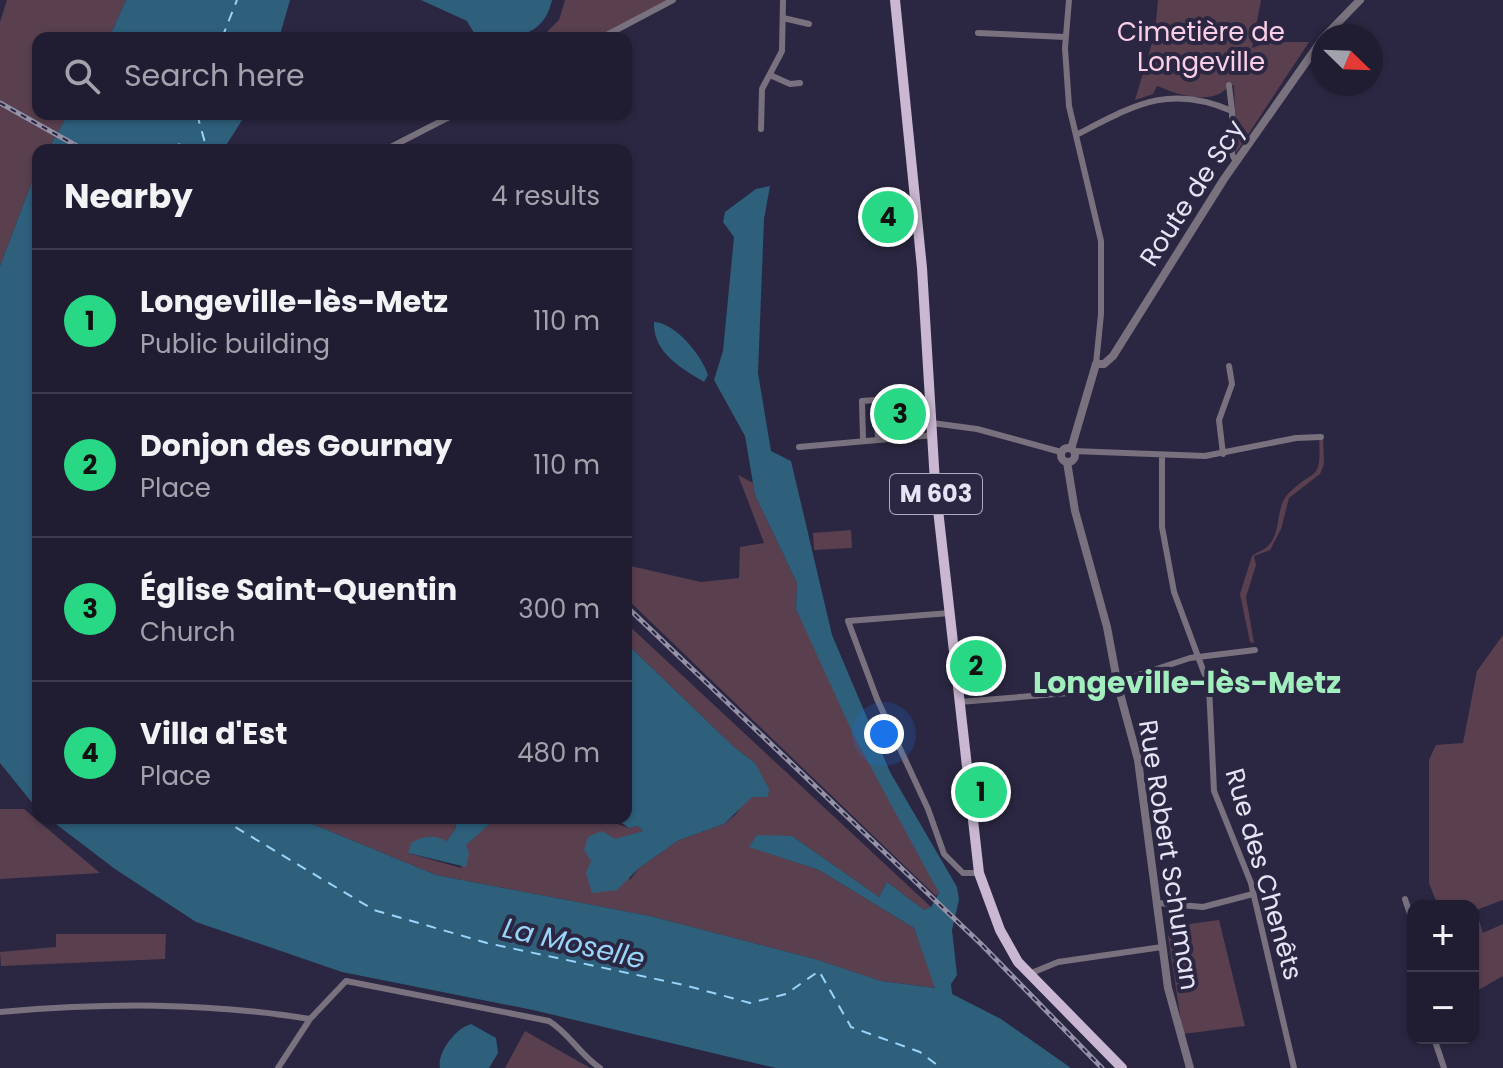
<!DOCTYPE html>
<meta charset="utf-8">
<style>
body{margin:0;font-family:Poppins,sans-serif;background:#2d2a3e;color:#f1f3f6}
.controls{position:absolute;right:24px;bottom:24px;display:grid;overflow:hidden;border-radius:16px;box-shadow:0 2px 6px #0004}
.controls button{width:72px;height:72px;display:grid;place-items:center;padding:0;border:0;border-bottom:2px solid #3d3b4d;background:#201d32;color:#f1f3f6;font:40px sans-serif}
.compass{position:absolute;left:1311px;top:24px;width:72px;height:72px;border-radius:50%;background:#201d32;box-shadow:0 2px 6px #0004;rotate:113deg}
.you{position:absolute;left:884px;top:734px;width:28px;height:28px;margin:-20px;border:6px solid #fff;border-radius:50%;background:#1a73e8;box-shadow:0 0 0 12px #1a73e833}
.badge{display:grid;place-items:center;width:52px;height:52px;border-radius:50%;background:#28d885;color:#111;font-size:26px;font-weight:700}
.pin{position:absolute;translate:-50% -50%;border:4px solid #fff;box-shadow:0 2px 8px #0006}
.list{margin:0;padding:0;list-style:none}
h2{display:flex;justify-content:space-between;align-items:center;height:104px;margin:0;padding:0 32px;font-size:34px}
h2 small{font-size:26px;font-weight:400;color:#a2a2ac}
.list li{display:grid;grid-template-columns:52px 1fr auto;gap:24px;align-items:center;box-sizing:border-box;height:144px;padding:0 32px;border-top:2px solid #3d3b4d}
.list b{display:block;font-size:30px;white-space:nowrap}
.list p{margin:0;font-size:26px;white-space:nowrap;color:#a2a2ac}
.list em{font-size:26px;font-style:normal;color:#a2a2ac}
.icon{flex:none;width:44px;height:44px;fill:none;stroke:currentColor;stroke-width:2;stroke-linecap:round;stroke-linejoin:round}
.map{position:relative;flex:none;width:1503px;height:1068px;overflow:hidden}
.search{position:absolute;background:#201d32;box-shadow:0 2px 6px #0004;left:32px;top:32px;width:600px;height:88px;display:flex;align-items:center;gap:20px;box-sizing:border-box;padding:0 28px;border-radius:16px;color:#a2a2ac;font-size:30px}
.panel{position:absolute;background:#201d32;box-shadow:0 2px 6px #0004;left:32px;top:144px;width:600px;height:680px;border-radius:16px}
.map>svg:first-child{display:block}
.green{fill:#5a404f}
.water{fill:#2e607c}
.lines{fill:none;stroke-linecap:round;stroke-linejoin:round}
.ferry{stroke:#99d5fa;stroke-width:2;stroke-dasharray:10 8;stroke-linecap:butt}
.minor{stroke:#7a717e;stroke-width:6}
.tertiary{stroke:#7a717e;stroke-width:8}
.primary{stroke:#cab7d1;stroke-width:10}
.rail-casing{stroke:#9592a8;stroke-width:5}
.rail{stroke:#2b2742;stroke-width:2;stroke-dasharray:6;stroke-linecap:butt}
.labels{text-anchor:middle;stroke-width:8;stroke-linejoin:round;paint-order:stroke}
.shield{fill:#2b2742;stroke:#adabbf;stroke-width:2}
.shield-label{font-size:24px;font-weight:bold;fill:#e5e3f5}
.park-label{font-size:26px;fill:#fbcee7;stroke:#2b2742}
.street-label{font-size:26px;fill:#e5e3f5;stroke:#2b2742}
.water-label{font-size:28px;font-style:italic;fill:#99d5fa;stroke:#2b2742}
.quarter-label{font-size:30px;font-weight:bold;fill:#a2eebe;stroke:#2b2742}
</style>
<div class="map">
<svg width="1503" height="1068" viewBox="0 0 1503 1068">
<rect width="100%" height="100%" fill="#2b2742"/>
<path class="green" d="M7 0H126L109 38H38V114H68L48 150H38V166L0 266V22Z
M565 0H673L601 38H541L559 20Z
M1158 0H1261L1252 48 1269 42H1309L1236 153 1234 85C1225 87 1224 94 1213 96 1194 101 1172 92 1157 86L1153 94 1135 100 1155 33Z
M1319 436H1323L1324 464 1320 474 1289 498 1281 529 1270 550 1254 556 1256 565 1246 597 1254 643 1250 642 1240 594 1252 556C1256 552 1263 551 1267 547 1282 534 1275 509 1287 495 1314 466 1322 485 1319 436Z
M738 475 753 483 755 495 797 583 796 609 939 893 936 896 626 598V565L701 582 739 578 740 547 764 543Z
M851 530 852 548 814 550 813 533Z
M626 623 931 907 924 910 887 882 879 897 792 836 750 847 819 870 914 928 936 988 881 981 815 959 650 916 436 875 298 818H455L456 828 447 841 408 853 461 868 465 845 496 818H600L629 828 638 826 643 831 615 840 630 880 639 868 679 840 724 824 735 815 762 780 755 763 734 747 626 643Z
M1503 635V900L1476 910 1483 933 1503 924V976L1473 993V906H1438L1429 883V760L1436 745 1463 743 1477 671Z
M0 809H24L100 873 0 879Z
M1219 920 1245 1026 1183 1034 1168 936 1183 933 1182 925Z
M56 934H166L165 959 1 966 0 952 56 947Z
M525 1031 590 1068H505Z"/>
<path class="water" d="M126 0H290L279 38H109Z
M421 0H552C543 40 510 38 477 38L467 21Z
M68 114H246L223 150H48Z
M38 166V810L0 763V266Z
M770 186 764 219 758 373 771 451 791 461 832 635 890 772 957 887 959 900 952 930 957 975 951 984 952 994 1001 1019 1071 1068H776L533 1010 342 972 196 922 115 869 48 818H298L436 875 650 916 815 959 881 981 935 988 914 928 819 870 749 847 757 835 792 836 879 897 887 882 924 910 931 907 939 893 854 736 796 609 797 583 755 495 745 436 714 380 723 351 734 237 723 222 725 212 756 189Z
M654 322C676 323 702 356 708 375L704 382C681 368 653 353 654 322Z
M626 643 734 747 755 763 769 789 768 797H752L724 824 679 840 639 868 617 890 592 893 586 873 591 861 584 850 588 837 602 831 615 839 643 831 638 826 629 828 620 822 591 818H626Z
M455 818H496L466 845 469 853 466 867 408 853 411 843C424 835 434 835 447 841L456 828Z
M471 1024 496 1038 498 1053 489 1068H440C437 1052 456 1028 471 1024Z"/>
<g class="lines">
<path class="ferry" d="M222 38 237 0
M197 114 207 150
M172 150 181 143 200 150
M220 818 374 910 487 943 684 985 750 1003 786 994 819 971 851 1027 920 1052 941 1068"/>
<path class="minor" d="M1069 0 1065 48 1069 106 1101 241V314L1096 364
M783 18 809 24
M978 33 1065 37
M601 38 673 0
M770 75 790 84 800 83
M1229 85 1232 111
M761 129 762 89 782 51 783 0
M1076 135C1133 106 1168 83 1232 111V154L1236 162
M385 150 455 114
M932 423 977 429 1061 452
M863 439 862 401 876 400 878 439
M799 447 934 435
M1073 451 1205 456 1296 438 1321 437
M1223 454 1219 420 1232 384 1229 366
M1162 456V527L1174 592 1209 686 1214 791 1251 883 1294 1068
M950 613 848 621 877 699 928 809 944 854 963 873H979
M1117 682 1190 658 1255 650
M959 702 1094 691 1118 686
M1405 899 1413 923
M1157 903 1203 907 1253 894
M1029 974 1058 962 1162 947
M0 1012C106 1003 204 1002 310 1019
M1434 1038 1444 1068
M278 1068 310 1019 346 981 549 1021C569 1033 580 1055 600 1068"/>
<path class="tertiary" d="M1325 36 1360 0
M1061 455a7 7 0 1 1 14 0a7 7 0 1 1-14 0Z
M1071 449 1096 364H1104L1113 356 1224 179 1323 38
M1067 462 1075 511 1107 627 1118 686 1138 760 1168 988 1190 1068"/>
<path class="primary" d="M895 0 922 268 935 483 979 873 1000 930 1018 962 1122 1068"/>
<g class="rail-casing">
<path id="rail" d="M0 103 84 150
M626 606 981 944 1102 1068"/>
</g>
<use href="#rail" class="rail"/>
</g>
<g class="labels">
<rect class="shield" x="890" y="474" width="92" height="40" rx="6"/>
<g class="shield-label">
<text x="936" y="502">M 603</text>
</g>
<g class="park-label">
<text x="1201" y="41">Cimetière de<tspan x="1201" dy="30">Longeville</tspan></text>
</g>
<g class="street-label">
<text transform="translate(1192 193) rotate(-57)" y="9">Route de Scy</text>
<text transform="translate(1169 855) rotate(81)" y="9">Rue Robert Schuman</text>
<text transform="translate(1264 874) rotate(74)" y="9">Rue des Chenêts</text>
</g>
<g class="water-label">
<text transform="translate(574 943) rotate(13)" y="10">La Moselle</text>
</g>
<g class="quarter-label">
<text x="1187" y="693">Longeville-lès-Metz</text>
</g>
</g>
</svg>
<div class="controls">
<button>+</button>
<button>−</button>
</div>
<svg class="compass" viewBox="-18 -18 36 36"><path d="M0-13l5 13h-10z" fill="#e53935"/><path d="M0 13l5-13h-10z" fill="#a2a2ac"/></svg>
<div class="you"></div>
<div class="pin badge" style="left:981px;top:792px">1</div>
<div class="pin badge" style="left:976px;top:666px">2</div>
<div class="pin badge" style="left:900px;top:414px">3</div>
<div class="pin badge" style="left:888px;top:217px">4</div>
<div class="search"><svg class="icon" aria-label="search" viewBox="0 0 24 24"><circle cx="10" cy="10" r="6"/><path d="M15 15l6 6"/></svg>Search here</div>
<section class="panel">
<h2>Nearby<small>4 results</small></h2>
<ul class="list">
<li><span class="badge">1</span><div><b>Longeville-lès-Metz</b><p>Public building</p></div><em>110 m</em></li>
<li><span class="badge">2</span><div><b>Donjon des Gournay</b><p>Place</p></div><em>110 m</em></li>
<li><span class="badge">3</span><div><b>Église Saint-Quentin</b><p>Church</p></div><em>300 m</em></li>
<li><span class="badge">4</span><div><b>Villa d'Est</b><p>Place</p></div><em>480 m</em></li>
</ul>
</section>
</div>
